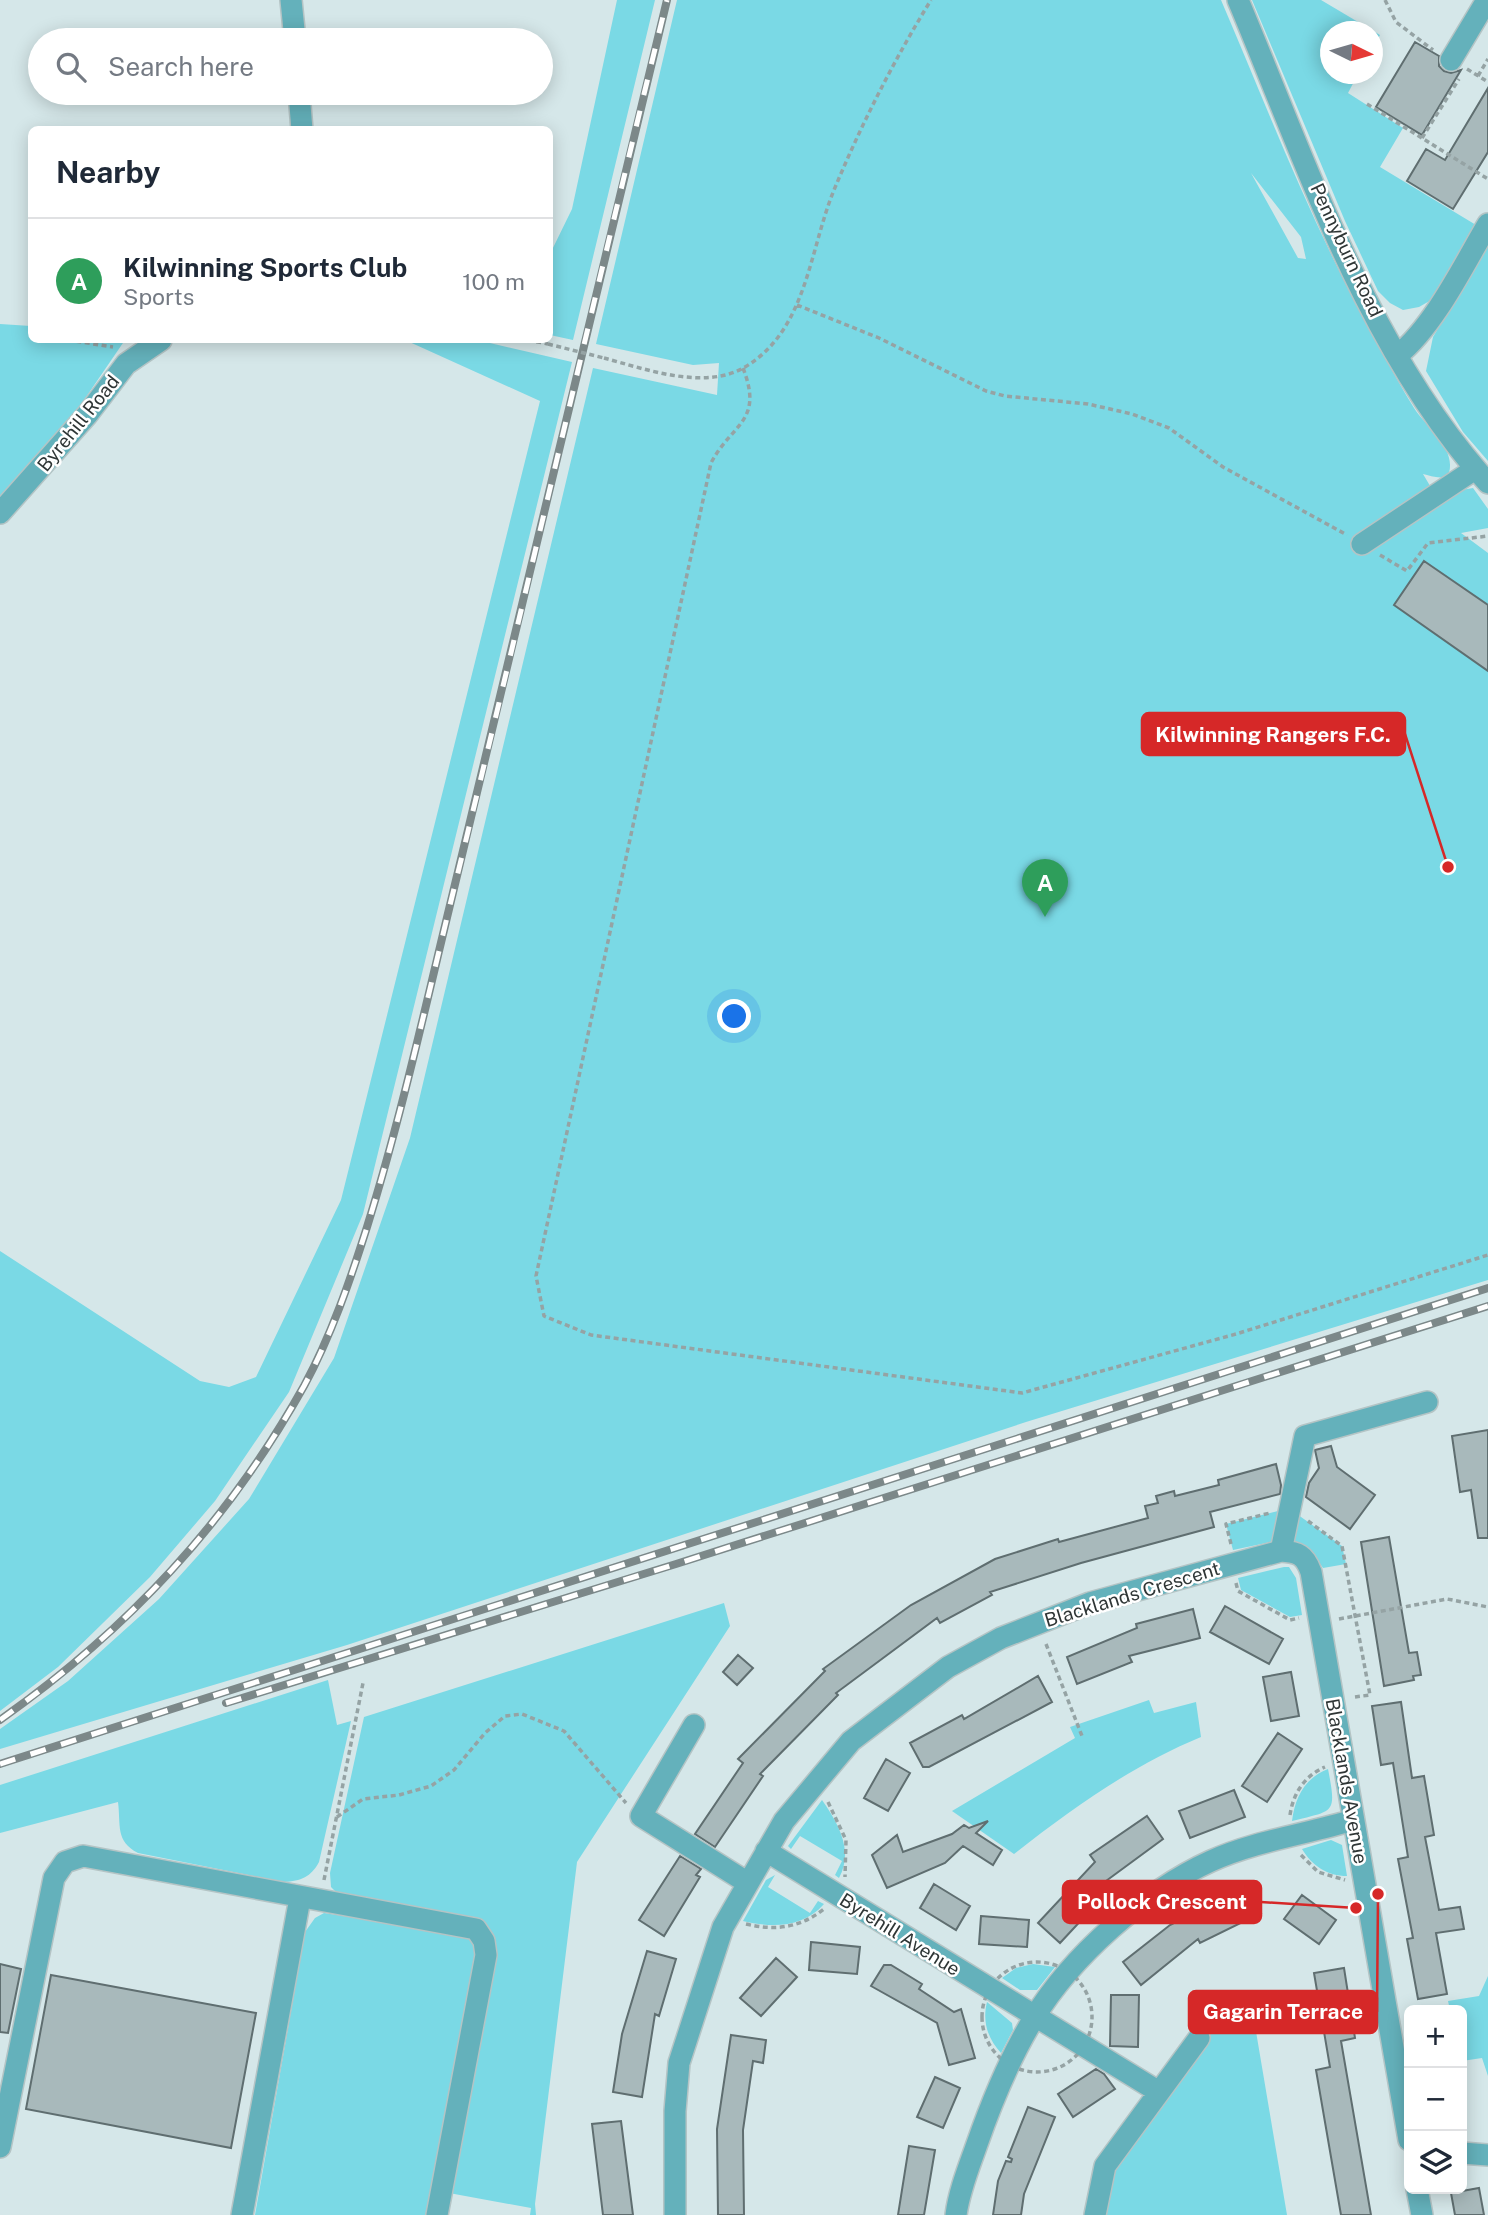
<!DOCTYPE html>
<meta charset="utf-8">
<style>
body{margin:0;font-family:"Public Sans",sans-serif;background:#f6f6f7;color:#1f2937}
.controls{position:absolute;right:21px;bottom:21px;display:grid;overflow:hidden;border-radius:10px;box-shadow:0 4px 18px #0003}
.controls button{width:63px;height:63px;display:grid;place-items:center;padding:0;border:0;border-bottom:2px solid #e0e1e3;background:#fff;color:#1f2937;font:35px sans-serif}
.compass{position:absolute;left:1320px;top:21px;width:63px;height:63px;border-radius:50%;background:#fff;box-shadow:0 4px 18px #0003;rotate:95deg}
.you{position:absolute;left:735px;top:1017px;width:24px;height:24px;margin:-18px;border:5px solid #fff;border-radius:50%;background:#1a73e8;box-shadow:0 0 0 10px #1a73e833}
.badge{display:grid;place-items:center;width:46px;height:46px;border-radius:50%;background:#8e4e17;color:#fff;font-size:23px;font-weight:700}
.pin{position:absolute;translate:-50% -58px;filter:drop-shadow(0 2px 4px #0008)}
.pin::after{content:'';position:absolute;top:37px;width:24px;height:21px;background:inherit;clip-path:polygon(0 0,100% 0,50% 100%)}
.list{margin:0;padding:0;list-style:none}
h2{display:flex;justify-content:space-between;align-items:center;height:91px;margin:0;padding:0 28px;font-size:30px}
h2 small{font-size:23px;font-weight:400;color:#747a83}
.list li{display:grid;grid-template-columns:46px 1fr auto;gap:21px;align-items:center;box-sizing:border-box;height:126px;padding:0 28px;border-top:2px solid #e0e1e3}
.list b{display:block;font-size:26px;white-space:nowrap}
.list p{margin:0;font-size:23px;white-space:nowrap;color:#747a83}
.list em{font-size:23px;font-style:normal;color:#747a83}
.icon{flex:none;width:38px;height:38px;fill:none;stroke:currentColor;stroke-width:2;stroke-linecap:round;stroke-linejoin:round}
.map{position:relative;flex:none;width:1488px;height:2215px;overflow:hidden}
.search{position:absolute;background:#fff;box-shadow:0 4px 18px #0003;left:28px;top:28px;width:525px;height:77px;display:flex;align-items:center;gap:18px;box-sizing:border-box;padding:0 24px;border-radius:38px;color:#747a83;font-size:26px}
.panel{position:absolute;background:#fff;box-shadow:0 4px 18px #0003;left:28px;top:126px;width:525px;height:217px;border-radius:10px}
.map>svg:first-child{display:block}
.green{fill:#7ad9e5;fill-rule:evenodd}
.building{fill:#a8b9bb;stroke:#5f6e70;stroke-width:2}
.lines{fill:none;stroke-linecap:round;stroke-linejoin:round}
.minor-casing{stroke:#b4c4c5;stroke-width:24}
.path{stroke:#95a3a4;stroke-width:3.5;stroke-dasharray:5 3.5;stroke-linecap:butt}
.minor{stroke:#64b1bb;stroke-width:21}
.rail-casing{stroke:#7c8889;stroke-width:8}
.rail{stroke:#fff;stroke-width:5;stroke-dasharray:16;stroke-linecap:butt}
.path-bridge{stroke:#95a3a4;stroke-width:3.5;stroke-dasharray:5 3.5;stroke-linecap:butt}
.labels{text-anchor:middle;stroke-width:5;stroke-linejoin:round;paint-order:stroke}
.street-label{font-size:19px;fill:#2f3636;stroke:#fff}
.leader{fill:none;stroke:#d62828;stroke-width:2.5}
.callout-dot{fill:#d62828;stroke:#fff;stroke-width:2.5}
.callout{fill:#d62828;stroke:#d62828;stroke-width:2.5}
.callout-label{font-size:21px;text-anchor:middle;font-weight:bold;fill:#fff}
</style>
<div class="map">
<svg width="1488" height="2215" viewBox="0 0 1488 2215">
<rect width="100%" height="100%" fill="#d5e7e9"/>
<path class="green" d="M617 0H655L573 340 550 335V254L572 209Z
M677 0H1221C1271 117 1317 238 1380 348 1391 368 1402 389 1414 408 1425 425 1451 445 1450 466 1450 484 1433 476 1423 474L1439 501 1456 491 1473 488 1488 509V528L1461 533 1488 553V1280L1026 1422 347 1645 0 1749V1729L68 1681 159 1599 249 1499 334 1358 410 1138 593 368 717 395 719 363 693 365 596 344ZM1251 173 1301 237 1306 259 1298 258Z
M1252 0H1321L1380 35 1373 48 1372 32H1330V74H1358L1348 93 1403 128 1380 167 1476 225 1433 299 1419 307 1403 310 1390 303 1378 291 1345 221Z
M1488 245V461L1463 432 1426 371 1433 337Z
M0 324 31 326 32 340H125L71 419 0 496Z
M405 340H477L572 362 363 1214 289 1392 215 1501 150 1577 58 1667 0 1711V1251L200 1381 229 1387 256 1377 341 1200 540 401Z
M1282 1510 1276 1541 1233 1550 1226 1524Z
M1294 1512 1342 1546 1346 1564 1323 1568 1309 1548 1289 1543Z
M1284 1567H1289L1296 1578 1302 1615 1290 1617 1241 1590 1238 1578Z
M724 1603 730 1626 577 1862 535 2204 536 2215H530L531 2208 449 2193 493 1953 478 1922 336 1892 331 1887 330 1873 364 1717Z
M328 1680 337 1725 351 1721 319 1862C311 1877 301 1881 284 1882L138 1853C115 1841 121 1825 118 1802L0 1833V1785Z
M1149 1700 1154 1713 1196 1702 1201 1737C1131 1766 1073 1808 1014 1854L952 1811 1075 1738 1070 1727Z
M1328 1769C1337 1815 1334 1810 1292 1821 1295 1797 1305 1778 1328 1769Z
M822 1800C838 1823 854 1850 839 1878L835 1875 842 1861 800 1836 791 1849 788 1846Z
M1331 1840 1342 1845 1347 1876C1328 1876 1312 1866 1302 1849Z
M775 1875 768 1887 810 1913 818 1901 824 1904C803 1928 772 1928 743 1921L766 1880Z
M324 1913 468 1935 475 1945 476 1956 426 2215H255L305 1932 315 1918Z
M1033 1964 1055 1967 1037 1990H1020L1002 1978 1016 1968Z
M1488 1976V2076L1482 2058 1462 2061V2010H1450L1448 2001 1479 1996Z
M1250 1996 1287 2215H1104L1110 2168 1206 2035 1196 2027C1212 2008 1226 2002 1250 1996Z
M987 2002 1012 2023 1013 2030 1001 2053C988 2039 982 2022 987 2002Z"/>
<path class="building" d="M1415 42 1439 56V66L1444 71 1451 73 1461 70 1422 135 1376 107Z
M1488 88V152L1453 209 1407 181 1426 149 1445 160Z
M1424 561 1488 605V671L1394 605Z
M1488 1430V1538H1478L1471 1490 1460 1492 1452 1436Z
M1331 1446 1337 1467 1375 1495 1350 1529 1306 1497 1309 1483 1319 1468 1315 1450Z
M1276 1464 1281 1485 1280 1494 1210 1512 1214 1527 1081 1563 990 1592 992 1595 940 1623 937 1618 836 1693 838 1695 760 1774 763 1776 715 1847 695 1834 743 1763 738 1759 825 1671 823 1669 911 1605 995 1559 1058 1539 1059 1542 1148 1518 1145 1506 1158 1503 1156 1496 1174 1491 1175 1496 1219 1485 1218 1480Z
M1389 1537 1409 1653 1417 1652 1421 1675 1413 1676 1414 1680 1384 1686 1361 1542Z
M1225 1606 1283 1639 1269 1664 1210 1632Z
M1193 1609 1200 1638 1129 1656 1132 1662 1077 1684 1067 1657 1137 1628 1136 1624Z
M738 1655 753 1668 737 1685 723 1672Z
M1291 1672 1299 1716 1271 1721 1263 1677Z
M1038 1676 1052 1702 929 1767H923L910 1743 962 1715 964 1719Z
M1401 1702 1412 1778 1424 1776 1434 1835 1425 1837 1439 1910 1460 1907 1464 1929 1436 1933 1447 1994 1418 1999 1407 1939 1413 1938 1398 1859 1408 1857 1393 1763 1381 1765 1372 1706Z
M1278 1733 1302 1749 1267 1802 1242 1786Z
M886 1759 910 1773 888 1811 864 1798Z
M1234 1790 1245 1817 1190 1838 1179 1811Z
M1147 1816 1163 1839 1091 1892 1100 1900 1060 1943 1038 1923 1095 1862 1090 1855Z
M988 1821 976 1833 1002 1850 993 1865 963 1846 945 1863 887 1888 872 1855 897 1835 903 1852 952 1834 964 1825 969 1828Z
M680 1856 701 1869 696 1875 700 1877 664 1936 639 1920Z
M934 1884 970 1906 956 1930 920 1908Z
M1248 1885 1261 1913 1200 1943 1198 1939 1141 1985 1123 1962 1170 1925 1209 1905 1211 1909 1215 1907 1213 1902Z
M1302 1895 1336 1920 1319 1944 1284 1919Z
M981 1916 1029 1920 1027 1947 979 1944Z
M811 1942 860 1947 857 1974 809 1970Z
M647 1951 676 1959 659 2016 655 2014 642 2097 613 2092 622 2034Z
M776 1958 797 1977 761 2016 740 1998Z
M0 1964 21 1969 8 2033 0 2032Z
M884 1965H891L922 1984 919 1989 954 2012 961 2009 975 2058 949 2065 937 2023 871 1986Z
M1344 1968 1355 2038 1341 2041 1371 2215H1341L1316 2070 1330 2067 1314 1973Z
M51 1975 256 2013 231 2148 26 2109Z
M1111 1995H1139L1138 2047 1110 2046Z
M731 2035 766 2040 763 2063 753 2061 743 2130 744 2215H718L717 2129Z
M1096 2069 1104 2074 1115 2089 1073 2117 1058 2094Z
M935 2077 960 2088 943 2128 917 2117Z
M1028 2107 1055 2117 1024 2194 1021 2215H993L998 2181 1006 2161 1011 2162 1012 2159 1008 2157Z
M621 2121 633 2215H603L592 2124Z
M909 2146 935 2150 924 2215H898Z
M1479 2188 1484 2215H1455L1451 2193Z"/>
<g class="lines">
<g class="minor-casing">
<path id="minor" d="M291 0 295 40
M1238 0C1306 162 1368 351 1488 483
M1451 60 1487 0
M299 93 302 130
M1398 355C1435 325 1464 264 1488 224
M0 513 87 415 126 364 161 340
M1362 544 1475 469
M1281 1551 1305 1436 1427 1402
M694 1725 641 1816 748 1883
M766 1851 1159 2092
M0 2147 54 1878 65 1862 83 1856 476 1929 484 1941 486 1955 437 2215
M1462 2153 1488 2155
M1417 2189 1422 2215
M242 2215 300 1898
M675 2215V2111L679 2063 723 1927 784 1821 851 1741 948 1667 1001 1638 1090 1603 1281 1551C1298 1552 1305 1555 1311 1572L1409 2140
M956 2215C959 2191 969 2167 977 2144 992 2101 1010 2057 1034 2018 1071 1957 1145 1891 1211 1861 1255 1841 1307 1834 1353 1820
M1095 2215 1105 2166 1199 2038"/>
</g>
<path class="path" d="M1385 0 1396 22 1433 50
M1467 69 1488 82
M1478 76 1488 59
M1367 104 1488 179
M1422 138 1459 79
M797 305 879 338 986 391 1005 396 1088 404 1132 414 1169 428 1223 467 1347 535
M68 340 113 347
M528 340 548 344
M604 358C645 369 705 391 745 367 807 330 809 251 834 190 861 125 894 60 931 0
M743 368C764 422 732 423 711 463L536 1276 544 1316 591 1335 1022 1393 1236 1334 1488 1255
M1380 555 1407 571 1428 543 1488 536
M1308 1521 1342 1546 1370 1695 1355 1697
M1231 1544 1226 1524 1270 1513
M1236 1583 1238 1591 1290 1620 1299 1618
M1339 1619 1447 1599 1488 1607
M1046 1644 1082 1736
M828 1802 846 1840 845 1877
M1290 1815C1293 1794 1304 1776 1325 1767
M337 1817 363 1799 399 1795 431 1786 454 1770 485 1733 505 1716 522 1714 564 1731 626 1803
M1301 1855 1318 1872 1345 1880
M324 1880 363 1683
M746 1924C775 1931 800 1928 824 1909
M982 2017a55 55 0 1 1 110 0a55 55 0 1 1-110 0Z"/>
<use href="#minor" class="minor"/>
<g class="rail-casing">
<path id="rail" d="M226 1703 676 1564 1488 1306
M0 1720C128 1629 227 1524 304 1386 331 1336 350 1281 367 1227 400 1121 424 1013 450 905 524 604 593 301 667 0
M0 1764 1488 1288"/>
</g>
<use href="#rail" class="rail"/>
<path class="path-bridge" d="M548 344 604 358"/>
</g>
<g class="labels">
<g class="street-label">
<text transform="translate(1347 250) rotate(65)" y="7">Pennyburn Road</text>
<text transform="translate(78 423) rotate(-51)" y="7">Byrehill Road</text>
<text transform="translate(1132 1594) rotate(-17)" y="7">Blacklands Crescent</text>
<text transform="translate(1347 1781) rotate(80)" y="7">Blacklands Avenue</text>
<text transform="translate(900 1934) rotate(32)" y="7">Byrehill Avenue</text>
</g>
</g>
<path class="leader" d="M1448 867L1405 734M1356 1908L1261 1902M1378 1894L1377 2012"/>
<g class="callout-dot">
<circle cx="1448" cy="867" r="7"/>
<circle cx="1356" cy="1908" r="7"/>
<circle cx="1378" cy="1894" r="7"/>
</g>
<g class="callout">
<rect x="1142" y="713" width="263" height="42" rx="7"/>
<rect x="1063" y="1881" width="198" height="42" rx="7"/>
<rect x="1189" y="1991" width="188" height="42" rx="7"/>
</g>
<g class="callout-label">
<text x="1273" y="742">Kilwinning Rangers F.C.</text>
<text x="1162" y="1909">Pollock Crescent</text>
<text x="1283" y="2019">Gagarin Terrace</text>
</g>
</svg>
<div class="controls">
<button>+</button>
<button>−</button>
<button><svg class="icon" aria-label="layers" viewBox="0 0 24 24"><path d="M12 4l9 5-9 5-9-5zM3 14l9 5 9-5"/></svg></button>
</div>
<svg class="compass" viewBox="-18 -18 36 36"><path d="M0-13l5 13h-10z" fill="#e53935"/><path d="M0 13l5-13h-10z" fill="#747a83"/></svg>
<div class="you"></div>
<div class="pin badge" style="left:1045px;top:917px;background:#2e9e5b">A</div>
<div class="search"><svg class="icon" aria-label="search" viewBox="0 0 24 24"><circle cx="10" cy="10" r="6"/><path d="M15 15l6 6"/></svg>Search here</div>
<section class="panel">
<h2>Nearby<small></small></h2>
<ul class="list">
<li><span class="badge" style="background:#2e9e5b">A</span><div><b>Kilwinning Sports Club</b><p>Sports</p></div><em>100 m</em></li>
</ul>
</section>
</div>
